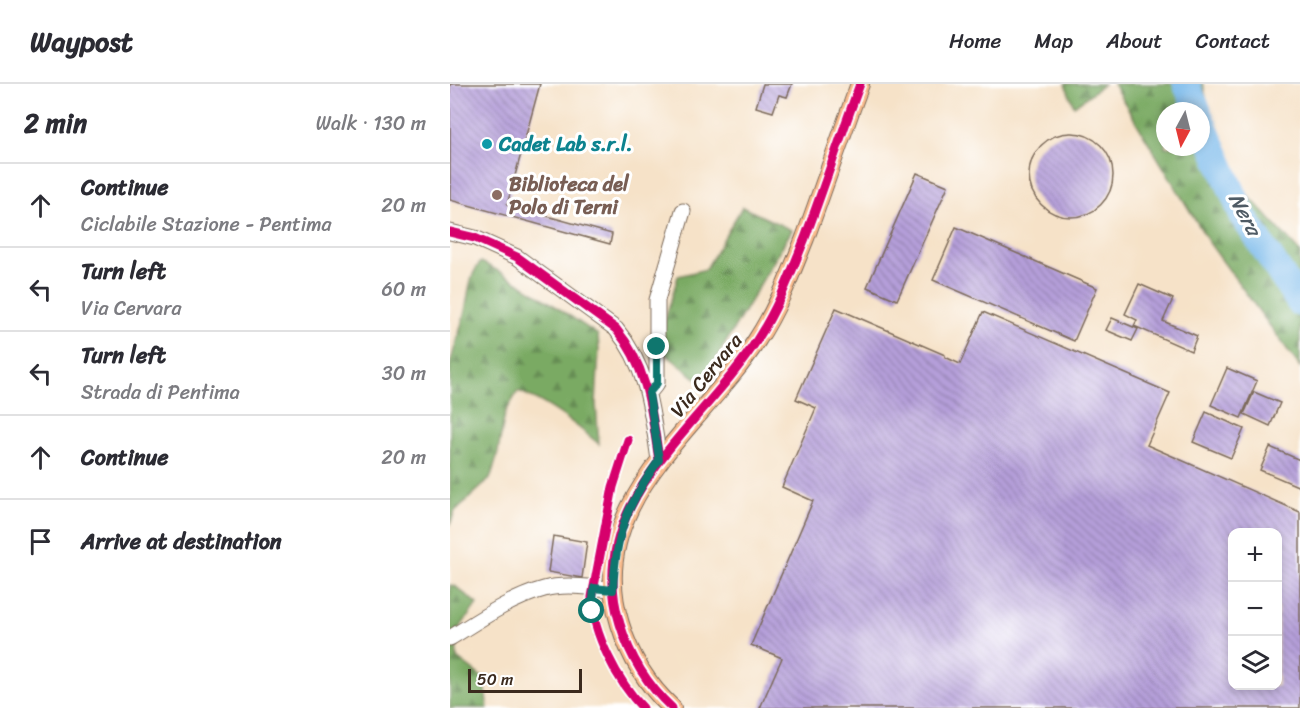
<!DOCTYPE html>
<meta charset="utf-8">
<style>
body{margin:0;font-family:Sriracha,sans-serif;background:#f2f2f3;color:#2b2b33}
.controls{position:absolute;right:18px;bottom:18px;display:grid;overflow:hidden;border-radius:12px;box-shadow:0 3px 9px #0003}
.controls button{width:54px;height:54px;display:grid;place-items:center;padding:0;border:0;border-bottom:2px solid #e1e1e2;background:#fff;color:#2b2b33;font:30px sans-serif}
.compass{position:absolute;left:706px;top:18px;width:54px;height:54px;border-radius:50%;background:#fff;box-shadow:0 3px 9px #0003;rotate:187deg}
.scale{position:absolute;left:18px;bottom:15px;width:114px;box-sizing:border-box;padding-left:6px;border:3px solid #3b2a1e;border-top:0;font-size:16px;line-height:21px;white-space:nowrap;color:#3b2a1e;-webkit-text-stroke:4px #fff;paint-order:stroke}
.stop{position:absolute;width:18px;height:18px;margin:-14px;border:4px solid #0f766e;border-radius:50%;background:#fff}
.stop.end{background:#0f766e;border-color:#fff;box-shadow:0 2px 6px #0008}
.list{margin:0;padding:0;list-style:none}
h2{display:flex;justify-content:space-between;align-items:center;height:78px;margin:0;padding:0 24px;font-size:26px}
h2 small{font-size:20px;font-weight:400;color:#7c7c81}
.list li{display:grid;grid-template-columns:39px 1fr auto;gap:18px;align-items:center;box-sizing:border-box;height:84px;padding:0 24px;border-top:2px solid #e1e1e2}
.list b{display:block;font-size:22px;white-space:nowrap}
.list p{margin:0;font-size:20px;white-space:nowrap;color:#7c7c81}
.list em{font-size:20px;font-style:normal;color:#7c7c81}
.icon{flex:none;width:33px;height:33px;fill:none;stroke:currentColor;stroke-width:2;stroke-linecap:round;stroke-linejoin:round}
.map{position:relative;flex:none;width:850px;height:624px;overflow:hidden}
header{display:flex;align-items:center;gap:36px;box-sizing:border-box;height:84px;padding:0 30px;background:#fff;border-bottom:2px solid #e1e1e2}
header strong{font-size:28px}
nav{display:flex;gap:33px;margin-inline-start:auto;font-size:21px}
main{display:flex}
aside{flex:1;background:#fff}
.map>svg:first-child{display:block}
.forest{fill:url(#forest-firs);stroke:#5a6a41;stroke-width:1.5;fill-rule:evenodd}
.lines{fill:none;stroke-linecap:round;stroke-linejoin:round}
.river{stroke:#73b6e9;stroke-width:27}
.building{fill:url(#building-back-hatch);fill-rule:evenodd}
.minor-casing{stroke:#7c6a5a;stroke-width:17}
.major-casing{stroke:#7c6a5a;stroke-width:20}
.minor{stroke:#fff;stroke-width:15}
.major{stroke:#fabb8c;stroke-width:18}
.cycleway-casing{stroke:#fff;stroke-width:13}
.cycleway{stroke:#d6006c;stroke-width:9}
.route{stroke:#0f766e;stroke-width:8}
.culture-dot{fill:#0f9aa8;stroke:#fff;stroke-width:2}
.education-dot{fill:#8d6e63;stroke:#fff;stroke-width:2}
.labels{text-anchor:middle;stroke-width:6;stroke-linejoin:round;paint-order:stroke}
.culture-label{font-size:20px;font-weight:bold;fill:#0d838f;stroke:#fff;text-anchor:start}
.education-label{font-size:20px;font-weight:bold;fill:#785e54;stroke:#fff;text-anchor:start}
.street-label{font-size:20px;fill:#3b2a1e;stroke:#fff}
.water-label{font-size:21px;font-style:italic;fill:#4f5b65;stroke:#fff}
</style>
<header>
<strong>Waypost</strong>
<nav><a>Home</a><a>Map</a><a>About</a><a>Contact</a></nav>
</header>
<main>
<aside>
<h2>2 min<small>Walk · 130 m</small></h2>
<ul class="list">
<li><svg class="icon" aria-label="ahead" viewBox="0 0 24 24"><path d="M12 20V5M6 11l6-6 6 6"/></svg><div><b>Continue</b><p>Ciclabile Stazione - Pentima</p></div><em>20 m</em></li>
<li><svg class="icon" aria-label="left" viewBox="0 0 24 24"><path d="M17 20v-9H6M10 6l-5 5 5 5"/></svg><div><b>Turn left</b><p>Via Cervara</p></div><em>60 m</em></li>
<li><svg class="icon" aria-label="left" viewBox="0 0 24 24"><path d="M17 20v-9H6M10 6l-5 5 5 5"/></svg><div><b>Turn left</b><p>Strada di Pentima</p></div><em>30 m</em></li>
<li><svg class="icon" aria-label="ahead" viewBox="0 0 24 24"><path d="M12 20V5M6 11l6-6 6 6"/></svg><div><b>Continue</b></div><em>20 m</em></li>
<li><svg class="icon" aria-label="arrive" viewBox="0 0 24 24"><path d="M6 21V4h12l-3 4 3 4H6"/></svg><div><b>Arrive at destination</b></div></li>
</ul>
</aside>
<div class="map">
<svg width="850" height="624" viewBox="0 0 850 624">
<defs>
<pattern id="forest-firs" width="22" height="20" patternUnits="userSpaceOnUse" patternTransform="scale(1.5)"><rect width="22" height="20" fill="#7aaa64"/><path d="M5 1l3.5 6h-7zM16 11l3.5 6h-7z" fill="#658b52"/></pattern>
<pattern id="building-back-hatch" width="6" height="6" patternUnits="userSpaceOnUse" patternTransform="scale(1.5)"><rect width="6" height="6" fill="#b59fda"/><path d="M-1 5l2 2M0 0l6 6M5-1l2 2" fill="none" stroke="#9482b0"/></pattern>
</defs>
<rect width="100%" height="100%" fill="#fff"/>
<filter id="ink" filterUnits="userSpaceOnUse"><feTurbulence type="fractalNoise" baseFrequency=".0167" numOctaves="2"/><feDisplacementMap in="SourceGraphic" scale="12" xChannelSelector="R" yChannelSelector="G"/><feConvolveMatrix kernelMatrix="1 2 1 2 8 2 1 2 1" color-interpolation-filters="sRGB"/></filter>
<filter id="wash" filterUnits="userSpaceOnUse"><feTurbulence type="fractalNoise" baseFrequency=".008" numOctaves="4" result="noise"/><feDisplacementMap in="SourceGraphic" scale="24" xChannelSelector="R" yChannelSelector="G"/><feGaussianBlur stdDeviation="1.35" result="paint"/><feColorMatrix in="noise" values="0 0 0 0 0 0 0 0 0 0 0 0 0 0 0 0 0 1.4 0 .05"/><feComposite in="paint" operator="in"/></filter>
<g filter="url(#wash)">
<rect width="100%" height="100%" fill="#f6e2c8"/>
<path class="forest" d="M615 0H654L624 22Z
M663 0H753L772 83 850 168V283L760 160ZM715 27H751V63H715Z
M292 123 342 146 252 299 207 263 228 192 256 185Z
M31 178C73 199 110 225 148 251L149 266 146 320 149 360C124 339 98 319 68 307L55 329 47 373 40 395 5 427 0 441V283C3 264 11 246 15 227 19 210 18 192 31 178Z
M0 501 5 502 27 520 6 549 7 574 33 594 38 624H0Z"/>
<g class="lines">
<path class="river" d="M736 0 748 27
M751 35 793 132 850 219"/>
</g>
<g id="blocks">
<path class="building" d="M0 0H90L57 121 162 150 160 160 0 116Z
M313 0H342L337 13 329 11 323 28 306 23Z
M579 91a42 42 0 1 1 84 0a42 42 0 1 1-84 0Z
M467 89 498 102 447 216 417 203Z
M506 143 647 204 624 257 483 196Z
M689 200 723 215 713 237 747 252 741 267 684 242 687 236 675 230Z
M386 224 495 271V273L510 280 533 228 720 309 697 361 850 428V624H310L332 574 301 561 363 417 332 403 366 324 346 315ZM782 448H828V602H782Z
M662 234 688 245 682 257 656 246Z
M777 284 807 297 791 334 761 321Z
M804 308 830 319 820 342 794 330Z
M756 328 794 345 781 374 743 358Z
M820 363 850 376V403L810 386Z
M103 452 137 458 132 494 98 488Z"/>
</g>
</g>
<g filter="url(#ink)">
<use href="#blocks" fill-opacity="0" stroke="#7c6a5a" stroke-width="1.5"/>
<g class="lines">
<g class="minor-casing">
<path id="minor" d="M0 148 25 154 67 173 166 245C198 283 202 329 209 376
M199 309 207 299V216L233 127
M0 554C29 536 61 514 94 505 116 499 141 504 163 505"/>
</g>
<g class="major-casing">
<path id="major" d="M222 624C197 601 180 573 170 540 132 419 250 345 307 256 328 224 341 189 355 154 374 103 391 51 410 0"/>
</g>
<use href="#minor" class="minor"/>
<use href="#major" class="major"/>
<g class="cycleway-casing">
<path id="cycleway" d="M0 148 25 154 67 173 166 245C198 283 202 329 209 376
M178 356 163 403 142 513C141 547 169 600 193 624
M222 624C197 601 180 573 170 540 132 419 250 345 307 256 328 224 341 189 355 154 374 103 391 51 410 0"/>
</g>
<use href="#cycleway" class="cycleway"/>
</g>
</g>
<g class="lines" filter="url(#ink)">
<path class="route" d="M142 527 144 504 163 506C166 448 176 423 209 376L199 309 207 299V263"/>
</g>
<circle class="culture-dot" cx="37" cy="60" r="6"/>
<circle class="education-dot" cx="47" cy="111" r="6"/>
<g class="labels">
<g class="culture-label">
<text x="49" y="67">Cadet Lab s.r.l.</text>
</g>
<g class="education-label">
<text x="59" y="107">Biblioteca del<tspan x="59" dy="23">Polo di Terni</tspan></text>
</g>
<g class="street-label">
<text transform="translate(256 291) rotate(-51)" y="7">Via Cervara</text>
</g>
<g class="water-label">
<text transform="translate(795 130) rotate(62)" y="7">Nera</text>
</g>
</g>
</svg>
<div class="controls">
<button>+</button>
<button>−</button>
<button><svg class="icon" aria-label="layers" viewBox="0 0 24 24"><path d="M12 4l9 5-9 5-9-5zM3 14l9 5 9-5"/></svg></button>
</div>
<svg class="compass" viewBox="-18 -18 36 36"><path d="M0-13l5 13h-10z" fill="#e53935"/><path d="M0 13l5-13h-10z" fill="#7c7c81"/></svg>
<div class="scale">50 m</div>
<div class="stop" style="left:142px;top:527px"></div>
<div class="stop end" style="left:207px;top:263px"></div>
</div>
</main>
